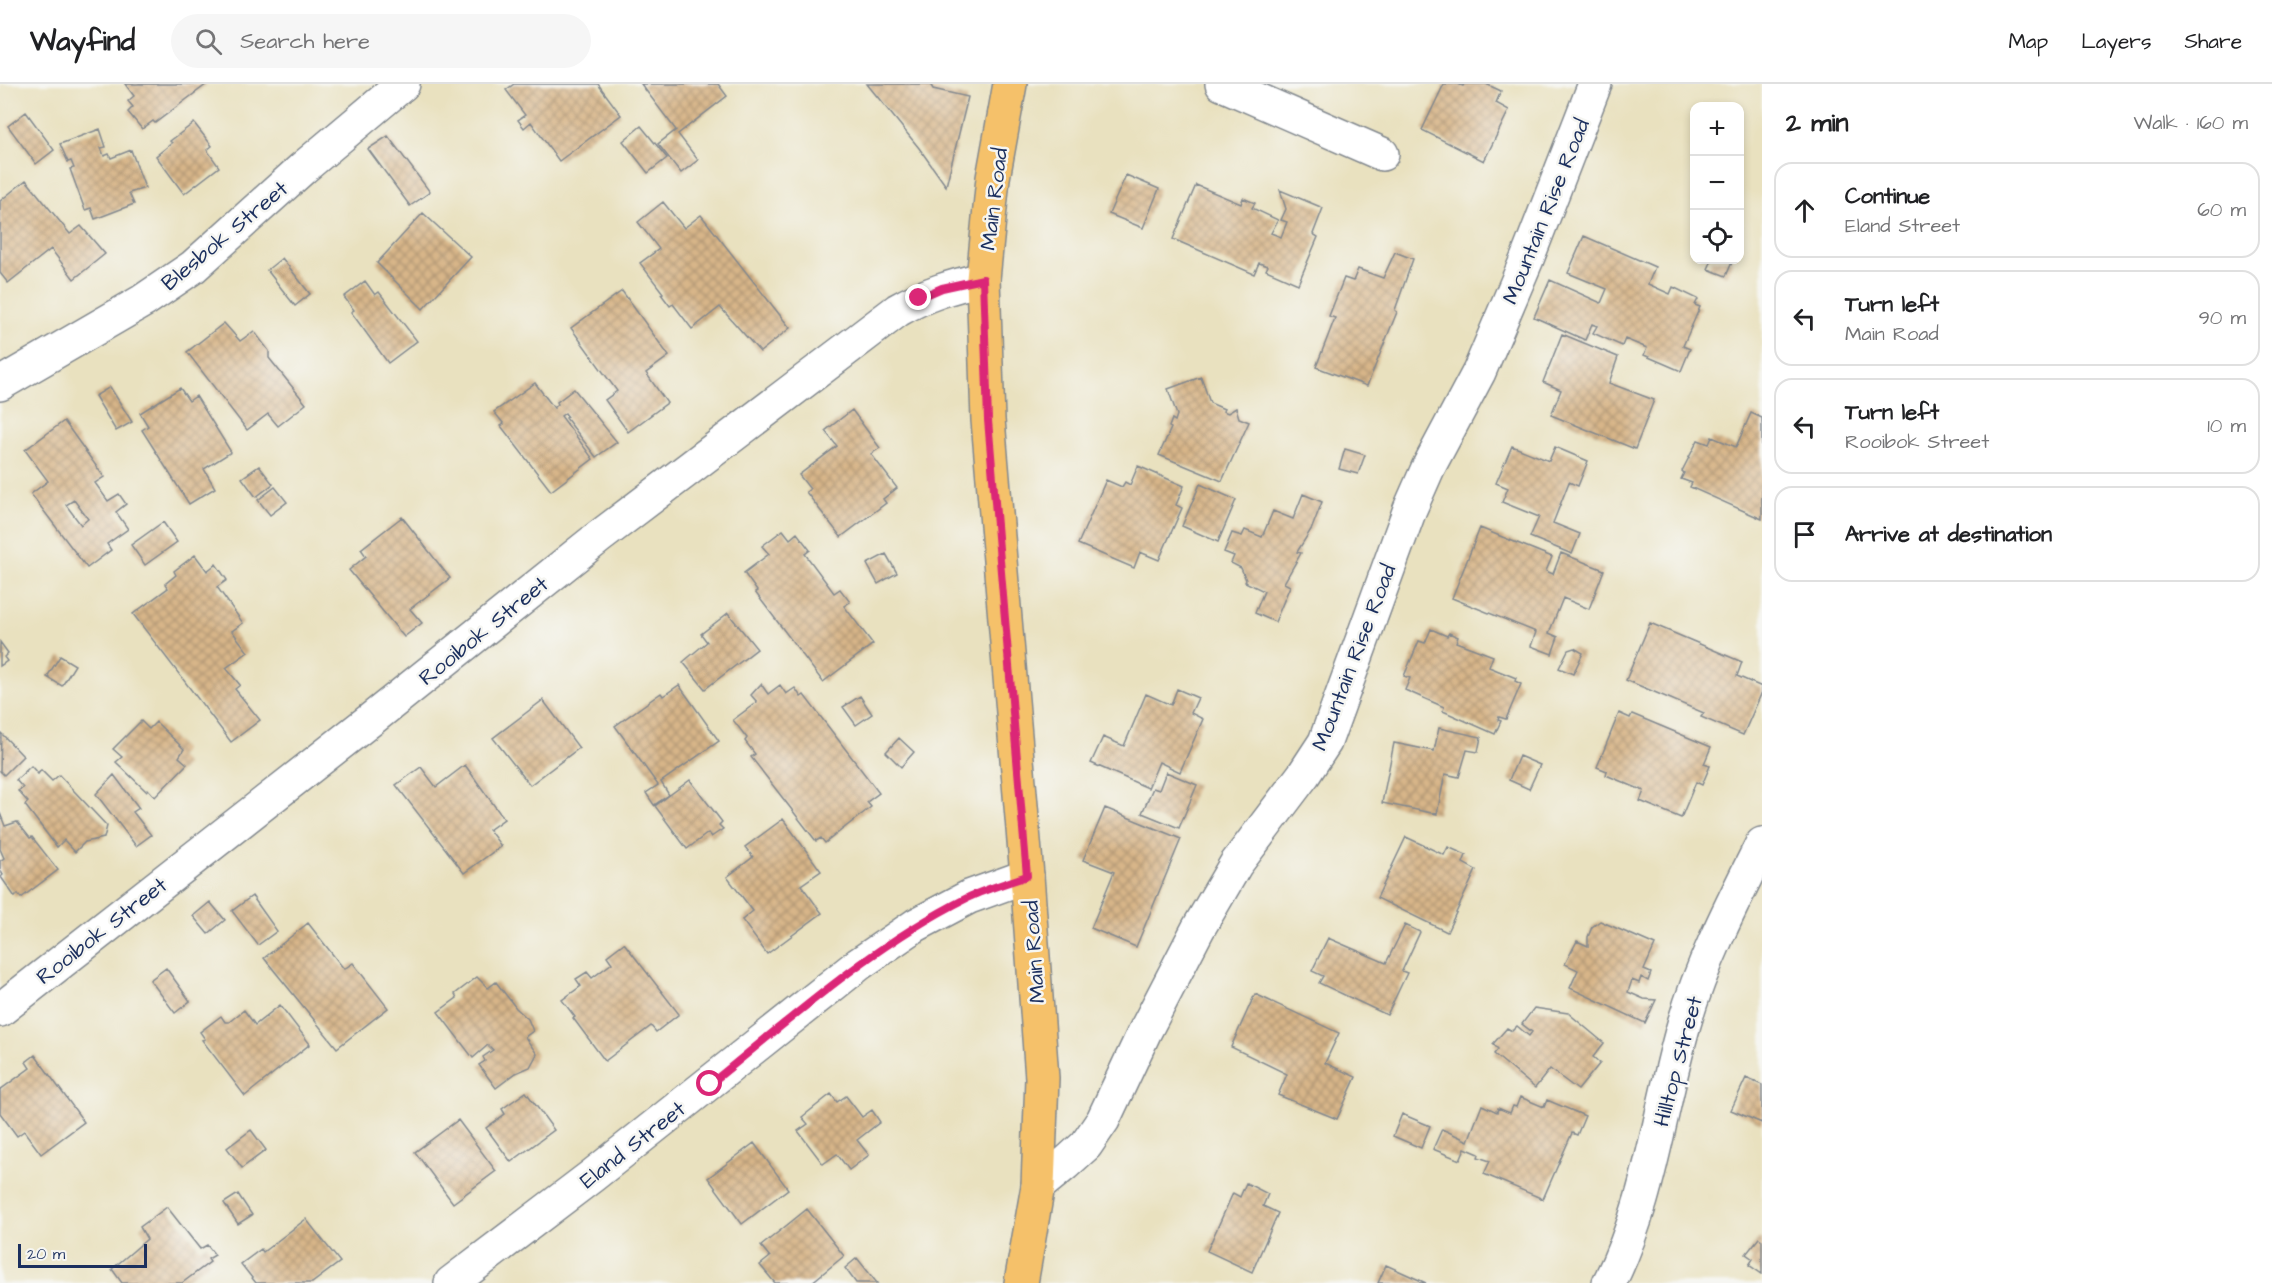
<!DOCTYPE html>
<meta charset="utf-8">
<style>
body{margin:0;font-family:"Architects Daughter",sans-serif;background:#f6f6f6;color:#202124}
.controls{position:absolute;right:18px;top:18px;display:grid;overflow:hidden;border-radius:12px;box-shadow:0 3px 9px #0003}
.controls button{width:54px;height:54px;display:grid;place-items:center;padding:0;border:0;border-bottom:2px solid #e0e0e0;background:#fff;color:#202124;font:30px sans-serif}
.scale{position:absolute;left:18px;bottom:15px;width:129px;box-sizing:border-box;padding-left:6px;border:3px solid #1b2f5e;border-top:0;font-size:16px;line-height:21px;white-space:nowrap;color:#1b2f5e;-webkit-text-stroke:4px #f6f6f2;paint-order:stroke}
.stop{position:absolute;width:18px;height:18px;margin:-14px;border:4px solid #db2777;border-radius:50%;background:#fff}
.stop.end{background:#db2777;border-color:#fff;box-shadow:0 2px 6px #0008}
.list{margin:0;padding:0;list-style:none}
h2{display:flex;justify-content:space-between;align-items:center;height:78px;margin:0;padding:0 24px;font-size:26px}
h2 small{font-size:20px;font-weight:400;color:#757577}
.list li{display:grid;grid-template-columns:39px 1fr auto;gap:18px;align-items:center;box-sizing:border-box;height:96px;margin:0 12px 12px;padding:0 12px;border:2px solid #e0e0e0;border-radius:18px}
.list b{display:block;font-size:22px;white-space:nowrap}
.list p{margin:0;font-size:20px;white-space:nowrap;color:#757577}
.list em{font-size:20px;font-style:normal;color:#757577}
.icon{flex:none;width:33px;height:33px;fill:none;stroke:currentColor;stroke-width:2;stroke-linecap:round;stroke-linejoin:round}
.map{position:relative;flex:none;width:1762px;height:1199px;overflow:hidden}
header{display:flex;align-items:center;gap:36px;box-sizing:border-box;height:84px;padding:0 30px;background:#fff;border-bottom:2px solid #e0e0e0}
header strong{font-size:28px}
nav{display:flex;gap:33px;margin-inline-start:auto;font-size:21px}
.search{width:420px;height:54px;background:#f6f6f6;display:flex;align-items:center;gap:15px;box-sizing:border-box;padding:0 21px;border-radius:33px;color:#757577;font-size:22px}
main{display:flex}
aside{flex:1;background:#fff}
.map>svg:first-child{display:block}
.building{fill:url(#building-cross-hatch);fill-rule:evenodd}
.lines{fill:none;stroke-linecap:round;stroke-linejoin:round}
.minor-casing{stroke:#82888e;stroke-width:36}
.major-casing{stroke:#82888e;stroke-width:36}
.minor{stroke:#fff;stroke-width:33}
.major{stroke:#f5c16b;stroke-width:33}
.route{stroke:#db2777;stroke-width:8}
.labels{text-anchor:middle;stroke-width:5;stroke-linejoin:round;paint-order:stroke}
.street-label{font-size:22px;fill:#1b2f5e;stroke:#f6f6f2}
</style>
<header>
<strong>Wayfind</strong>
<div class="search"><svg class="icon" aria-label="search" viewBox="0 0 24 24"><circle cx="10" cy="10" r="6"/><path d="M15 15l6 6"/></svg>Search here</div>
<nav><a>Map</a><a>Layers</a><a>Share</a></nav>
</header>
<main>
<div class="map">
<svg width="1762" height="1199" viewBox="0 0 1762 1199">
<defs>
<pattern id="building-cross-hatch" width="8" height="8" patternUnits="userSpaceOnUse" patternTransform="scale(1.5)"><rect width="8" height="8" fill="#d8b689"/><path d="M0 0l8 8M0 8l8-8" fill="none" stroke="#ae9473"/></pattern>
</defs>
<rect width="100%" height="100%" fill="#f6f6f2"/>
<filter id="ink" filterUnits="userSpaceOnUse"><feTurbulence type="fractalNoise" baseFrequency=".0167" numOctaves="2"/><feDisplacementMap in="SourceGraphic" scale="12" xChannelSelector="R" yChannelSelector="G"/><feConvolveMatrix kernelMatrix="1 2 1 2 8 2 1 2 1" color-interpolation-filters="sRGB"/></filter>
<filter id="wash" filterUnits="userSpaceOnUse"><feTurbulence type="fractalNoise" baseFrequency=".008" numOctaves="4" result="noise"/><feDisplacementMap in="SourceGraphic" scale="24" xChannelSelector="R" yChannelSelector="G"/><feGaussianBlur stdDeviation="1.35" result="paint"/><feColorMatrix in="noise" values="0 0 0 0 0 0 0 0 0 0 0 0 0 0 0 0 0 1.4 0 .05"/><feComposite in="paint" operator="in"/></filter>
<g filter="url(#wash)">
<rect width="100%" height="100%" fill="#e9e1bf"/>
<g id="blocks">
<path class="building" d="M125 0H207L155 39 153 37 142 45 128 28 133 23 128 17 134 12Z
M514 0H598L621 31 559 77 531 38 524 44 518 36 525 31 506 6Z
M641 0H718L727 12 678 50 698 76 681 89 658 60 676 46Z
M867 0H930L933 5 968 13 946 102 919 64Z
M1444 0H1458L1463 2 1464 0H1486L1501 7 1496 19 1509 26 1484 77 1422 46Z
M26 28 54 66 36 80 8 42Z
M194 39 212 62 207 66 219 83 184 110 156 72 172 59 170 57Z
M641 42 667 74 648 89 623 57Z
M100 45 106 63 101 64 104 72 109 70 111 74 131 66 145 104 129 109 134 120 95 135 91 124 85 126 70 85 74 84 71 77 68 78 60 60Z
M388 52 430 108 410 122 368 65Z
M1126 91 1159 105 1143 144 1109 130Z
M26 96 70 150 81 142 105 170 74 195 51 165 8 199 0 189V117Z
M1196 101 1241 120 1243 114 1255 119 1252 124 1278 136 1271 149 1281 153 1287 138 1281 136 1286 125 1280 106 1323 124 1313 150 1318 153 1298 200 1266 186 1268 182 1259 179 1254 190 1173 155Z
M663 118 684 144 701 131 790 244 760 268 720 223 692 245 673 220 670 222 661 210 663 209 640 179 659 165 638 138Z
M423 129 471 173 423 225 377 179Z
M1584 152 1655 183 1648 200 1670 210 1673 203 1698 215 1695 221 1700 223 1683 262 1690 265 1681 287 1644 271 1647 264 1625 255 1622 262 1593 249 1597 242 1592 240 1585 256 1534 233 1550 196 1601 219 1607 205 1568 189Z
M1395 168 1413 175 1395 226 1397 228 1367 302 1316 283 1335 234 1329 232 1344 194 1353 197 1358 185 1383 194Z
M282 174 310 210 295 222 267 186Z
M1712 176H1733L1726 192 1708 185Z
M365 197 375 211 379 208 417 257 388 279 351 228 354 226 344 213Z
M622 207 669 272 646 289 667 319 628 348 605 316 617 307 571 244Z
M224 239 240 257 254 247 269 267V274L306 320 278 342 268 330 247 346 187 268Z
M1562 250 1618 273 1609 299 1654 316 1635 365 1551 331 1561 306 1543 298Z
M1201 293 1210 319 1224 325 1223 327 1228 329 1236 324 1239 334 1249 338 1222 397 1159 371 1171 344 1169 343 1172 335 1175 337 1177 331 1168 305Z
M535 299 554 324 558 320 557 318 574 305 617 358 596 373 566 334 568 333 565 329 561 332 593 375 551 407 501 342 504 340 494 328Z
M110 303 132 338 116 347 95 312Z
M180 304 189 317 196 312 231 368 204 385 215 404 189 420 142 346 148 342 140 329Z
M852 326 880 364 871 370 897 404 883 415 886 419 841 453 806 408 810 405 799 391 837 362 825 347Z
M1751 329 1762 334V435L1690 403 1692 399 1681 395 1684 389 1682 387 1698 356 1709 360 1712 353 1736 363Z
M64 337 104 393 95 399 108 417 119 410 126 420 116 428 128 445 107 460 111 466 87 484 31 410 48 397 25 366ZM74 416 88 435 81 441 66 421Z
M1512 362 1549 377 1555 363 1588 377 1578 402 1569 398 1553 439 1580 450 1572 470 1530 453 1539 433 1502 418 1508 404 1496 399Z
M1345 365 1365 371 1358 390 1339 385Z
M259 382 273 400 256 413 242 394Z
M1138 382 1184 402 1176 421 1182 424 1159 476 1140 468 1134 484 1078 460 1106 396 1122 403 1125 398 1130 401Z
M1200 400 1236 416 1218 458 1182 442Z
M275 403 287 418 270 431 258 416Z
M1303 410 1322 418 1312 444 1297 468 1301 469 1284 499 1290 502 1275 538 1255 529 1264 507 1245 498 1246 496 1241 484 1231 479 1234 472 1224 468 1232 449 1242 452 1245 446 1262 453 1273 427 1293 435Z
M402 433 450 494 410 525 422 539 404 553 349 486 366 472 361 465Z
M163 438 177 458 145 481 131 461Z
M1480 444 1552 473 1546 487 1553 490 1561 469 1604 486 1589 525 1563 514 1549 549 1558 553 1552 570 1531 562 1536 548 1452 514Z
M783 446 790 455 797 449 810 466 805 470 834 509 840 505 850 518 844 522 873 560 823 598 755 508 757 507 744 489 769 470 762 462Z
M886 470 897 489 878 500 867 480Z
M195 471 207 487 216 480 227 496 217 503 243 539 232 547 248 568 226 584 240 601 235 605 260 636 231 658 133 530 168 504 165 500 176 491 174 487Z
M728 529 757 565 705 605 683 578 707 558 701 550Z
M1650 539 1742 578 1737 592 1762 603V608L1743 651 1701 633 1704 629 1626 596Z
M1431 545 1447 552 1449 549 1458 553 1456 558 1493 572 1489 583 1516 594 1515 597 1521 600 1506 635 1499 633 1498 636 1501 637 1495 650 1443 627 1444 623 1405 606 1410 594 1404 592 1419 557 1425 559Z
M0 558 8 569 4 573 7 577 0 582Z
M1574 564 1583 569 1573 590 1559 584 1568 566Z
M60 572 75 581 62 602 47 593Z
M761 600 768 610 780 601 786 610 795 604 801 613 804 611 879 709 867 718 871 723 825 759 821 754 816 757 751 673 755 670 745 657 747 654 733 636 757 618 751 611Z
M679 601 719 657 661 698 669 711 654 721 646 709 658 701 615 642 661 609 663 612Z
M1177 605 1198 614 1191 629 1203 635 1180 688 1159 678 1148 704 1091 679 1103 653 1124 662 1146 610 1171 621Z
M860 612 872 630 856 641 843 623Z
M543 616 579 664 530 701 493 654Z
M1619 629 1630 634 1632 630 1711 663 1704 680 1710 682 1702 701 1696 698 1681 734 1640 717 1644 707 1606 691 1607 687 1597 683Z
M141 637 149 645 156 638 184 665 179 673 187 680 155 713 148 705 146 707 116 678 122 673 113 665Z
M1439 644 1481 653 1478 668 1467 666 1459 693 1445 690 1437 730 1382 719 1394 659 1434 667Z
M1 649 23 672 4 691 0 687Z
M899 654 914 668 901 683 886 668Z
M1519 672 1540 681 1529 705 1509 696Z
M465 681 504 735 489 746 501 762 464 789 396 701 421 683 436 703Z
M31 682 38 690 41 686 52 697 59 691 107 742 104 754 85 758 75 768 64 756 57 763 25 721 28 718 18 707 23 704 16 696Z
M1166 688 1197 701 1179 744 1142 729 1153 704 1159 706Z
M114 691 139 724 133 728 151 751 136 762 96 710Z
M690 696 722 738 719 741 723 745 711 753 708 749 687 765 655 722Z
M1105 724 1181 755 1136 863 1091 844 1114 788 1083 776Z
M0 729 5 742 17 738 30 754 32 753 58 786 21 814 18 810 15 813 1 793 3 791 0 786V777L4 774 0 765Z
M783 735 821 787 801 801 822 829 767 870 742 836 753 827 727 793 753 773 745 763Z
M1406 753 1444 771 1448 763 1466 771 1463 779 1476 786 1447 848 1377 814Z
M252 812 277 847 258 861 232 827Z
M210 818 225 836 208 850 193 832Z
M1600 837 1655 861 1644 886 1651 889 1648 897 1641 893 1639 899 1632 896 1628 908 1644 915 1656 916 1645 939 1570 904 1578 886 1565 880 1577 857 1588 862V853L1592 843Z
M308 839 344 885 353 879 388 924 337 964 264 874Z
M1405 841 1420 848 1402 887 1407 889 1387 931 1319 899 1323 892 1312 887 1328 854 1386 879Z
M624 859 679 930 656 948 651 942 605 977 573 934 575 933 562 916 581 902 576 895 587 888 592 894 612 879 607 872Z
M166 884 190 917 175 929 150 896Z
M477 893 488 904 496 898 516 924 528 935 533 947 525 953 537 970 530 983 516 989 496 1004 479 981 485 977 483 973 493 966 488 961 473 974 438 928 457 914 455 910Z
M1255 910 1339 949 1325 979 1356 993 1337 1035 1278 1011 1287 990 1231 963Z
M280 921 310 960 245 1012 202 956 205 955 200 948 221 932 225 938H229L244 926 255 941Z
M1534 924 1568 929 1604 959 1593 973 1600 979 1578 1006 1550 985 1535 1004 1494 970 1498 965 1493 960 1507 944 1512 947 1517 942 1529 952 1532 948 1522 940Z
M35 971 84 1038 41 1070 24 1047 17 1052 0 1029V1006L30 984 26 978Z
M1746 994 1762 1001V1039L1731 1026Z
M526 1008 554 1046 511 1078 486 1044 505 1030 502 1025Z
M831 1010 837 1018 846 1012 862 1033 872 1026 880 1038 857 1056 869 1071 849 1086 837 1070 823 1080 798 1047 808 1040 802 1033Z
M1520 1013 1544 1023 1547 1016 1585 1032 1577 1051 1572 1049 1543 1115 1484 1090 1490 1077 1478 1073 1479 1070 1465 1064 1460 1076 1433 1065 1442 1045 1468 1057 1482 1021 1497 1028 1498 1024 1510 1029 1513 1022 1516 1023Z
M1402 1030 1430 1042 1421 1064 1393 1052Z
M458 1036 496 1087 453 1119 415 1068Z
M251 1046 266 1066 242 1084 227 1064Z
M754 1059 788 1105 742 1140 708 1094Z
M1246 1099 1268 1110 1263 1122 1278 1129 1252 1188 1207 1167 1233 1109 1240 1113Z
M238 1110 252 1131 238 1140 224 1119Z
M167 1123 200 1165 207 1161 215 1171 208 1175 210 1178 182 1199H122L112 1185 147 1155 140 1143Z
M807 1125 844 1172 811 1199H775L760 1181 770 1173 761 1162Z
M306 1135 340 1178 312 1199H256L241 1180 261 1165 263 1168Z
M1759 1154 1762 1156V1190L1749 1181 1753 1175 1746 1170Z
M857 1174 877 1199H856L845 1184Z
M1386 1181 1426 1199H1378Z"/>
</g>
</g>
<g filter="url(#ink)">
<use href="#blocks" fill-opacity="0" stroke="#82888e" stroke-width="1.5"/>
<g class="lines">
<g class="minor-casing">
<path id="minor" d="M1222 0 1382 70
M0 300 143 217 193 183 303 84 403 0
M0 926 369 637 599 453 898 226C926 210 952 202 983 195
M1038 1102 1065 1080 1086 1061 1103 1036 1144 949 1198 845 1236 780 1304 690 1325 658 1410 425 1428 384 1479 288 1527 175 1595 0
M451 1199 592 1092 859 880 916 841 969 813 1027 792
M1609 1199C1650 1119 1659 1026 1684 940 1702 878 1733 818 1762 760"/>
</g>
<g class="major-casing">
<path id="major" d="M1010 0 993 94 983 195 988 336 1027 792 1042 994 1038 1102 1021 1199"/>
</g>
<use href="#minor" class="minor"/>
<use href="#major" class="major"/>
</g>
</g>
<g class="lines" filter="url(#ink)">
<path class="route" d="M710 1000C792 934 871 862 967 814 985 805 1007 799 1027 792L988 336 983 195 942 204 919 214"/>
</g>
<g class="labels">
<g class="street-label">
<text transform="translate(993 115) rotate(-83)" y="8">Main Road</text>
<text transform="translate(1545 127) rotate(-68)" y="8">Mountain Rise Road</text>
<text transform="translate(224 151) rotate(-40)" y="8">Blesbok Street</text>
<text transform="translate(483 546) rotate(-39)" y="8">Rooibok Street</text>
<text transform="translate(1353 573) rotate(-69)" y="8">Mountain Rise Road</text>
<text transform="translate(101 846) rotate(-38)" y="8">Rooibok Street</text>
<text transform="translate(1033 868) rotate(-94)" y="8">Main Road</text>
<text transform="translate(1677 977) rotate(-75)" y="8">Hilltop Street</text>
<text transform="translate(632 1060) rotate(-38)" y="8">Eland Street</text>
</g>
</g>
</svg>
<div class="controls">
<button>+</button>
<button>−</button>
<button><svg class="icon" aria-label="locate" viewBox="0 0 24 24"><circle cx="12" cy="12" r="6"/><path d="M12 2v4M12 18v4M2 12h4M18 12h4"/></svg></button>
</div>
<div class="scale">20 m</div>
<div class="stop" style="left:710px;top:1000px"></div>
<div class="stop end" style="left:919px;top:214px"></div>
</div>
<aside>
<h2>2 min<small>Walk · 160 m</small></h2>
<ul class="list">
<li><svg class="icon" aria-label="ahead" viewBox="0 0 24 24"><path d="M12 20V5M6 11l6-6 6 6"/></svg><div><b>Continue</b><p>Eland Street</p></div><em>60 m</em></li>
<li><svg class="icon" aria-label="left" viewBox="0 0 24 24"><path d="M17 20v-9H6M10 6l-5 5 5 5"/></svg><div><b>Turn left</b><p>Main Road</p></div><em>90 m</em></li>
<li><svg class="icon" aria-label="left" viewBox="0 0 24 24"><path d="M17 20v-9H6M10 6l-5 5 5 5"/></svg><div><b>Turn left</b><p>Rooibok Street</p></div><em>10 m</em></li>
<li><svg class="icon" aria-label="arrive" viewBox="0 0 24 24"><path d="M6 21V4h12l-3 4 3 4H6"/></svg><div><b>Arrive at destination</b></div></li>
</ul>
</aside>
</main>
